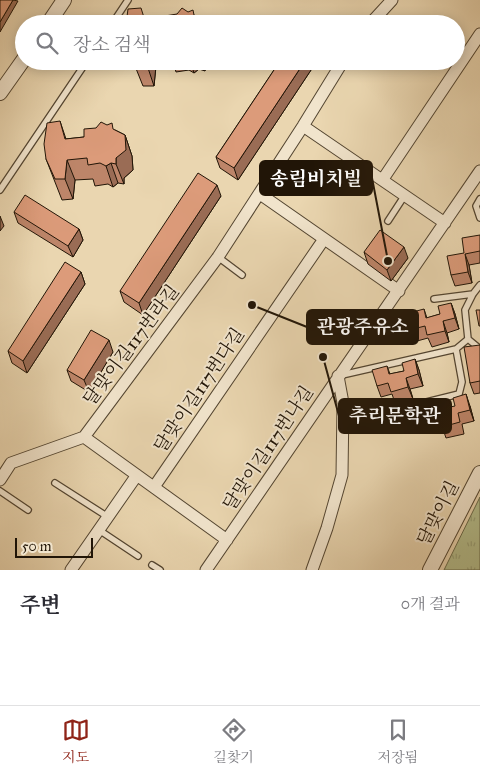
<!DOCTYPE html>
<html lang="ko">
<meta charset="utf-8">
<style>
body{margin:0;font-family:"IM FELL Great Primer","Noto Serif KR",serif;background:#f7f7f7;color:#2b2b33}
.scale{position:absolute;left:15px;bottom:12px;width:78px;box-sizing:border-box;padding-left:5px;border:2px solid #211507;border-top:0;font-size:14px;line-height:18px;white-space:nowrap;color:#211507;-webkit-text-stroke:4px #f1e4cc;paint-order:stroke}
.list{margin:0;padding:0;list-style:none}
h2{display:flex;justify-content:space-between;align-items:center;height:65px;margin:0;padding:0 20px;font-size:21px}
h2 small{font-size:16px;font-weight:400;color:#7c7c81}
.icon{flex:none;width:28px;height:28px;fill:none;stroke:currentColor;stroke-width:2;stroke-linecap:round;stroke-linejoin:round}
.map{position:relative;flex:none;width:480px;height:570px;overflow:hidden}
.search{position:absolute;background:#fff;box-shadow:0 2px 12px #0003;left:15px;right:15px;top:15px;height:55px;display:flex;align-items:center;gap:12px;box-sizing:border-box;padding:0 18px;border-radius:28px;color:#7c7c81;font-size:19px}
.sheet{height:135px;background:#fff}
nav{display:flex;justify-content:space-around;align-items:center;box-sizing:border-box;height:70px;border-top:1px solid #e1e1e2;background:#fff;font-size:14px;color:#7c7c81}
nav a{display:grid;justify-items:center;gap:2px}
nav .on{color:#8f2418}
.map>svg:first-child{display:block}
.park{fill:url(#park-tufts);stroke:#6a6a4a}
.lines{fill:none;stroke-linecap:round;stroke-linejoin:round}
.service-casing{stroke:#534531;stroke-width:8}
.minor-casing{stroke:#534531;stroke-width:13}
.tertiary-casing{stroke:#534531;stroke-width:16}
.service{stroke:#f1e4cc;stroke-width:5.5}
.minor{stroke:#f1e4cc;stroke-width:11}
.tertiary{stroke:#f1e4cc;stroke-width:14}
.wall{fill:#bd8569;stroke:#211507}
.shaded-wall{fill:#9a6c55;stroke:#211507}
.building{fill:#dc9b7a;stroke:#211507}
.labels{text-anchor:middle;stroke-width:4;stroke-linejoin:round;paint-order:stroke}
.street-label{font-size:18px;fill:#211507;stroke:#f1e4cc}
.leader{fill:none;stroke:#211507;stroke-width:2}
.callout-dot{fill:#211507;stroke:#f1e4cc;stroke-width:2}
.callout{fill:#211507;stroke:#211507;stroke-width:2}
.callout-label{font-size:19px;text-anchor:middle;font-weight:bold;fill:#fff}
</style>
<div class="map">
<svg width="480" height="570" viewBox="0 0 480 570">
<defs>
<pattern id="park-tufts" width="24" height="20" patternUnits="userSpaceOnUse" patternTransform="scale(1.25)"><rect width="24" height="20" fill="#b4be8d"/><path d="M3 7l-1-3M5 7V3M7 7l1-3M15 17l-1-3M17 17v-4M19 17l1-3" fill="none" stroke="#9aa278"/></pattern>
</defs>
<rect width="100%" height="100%" fill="#ead6b0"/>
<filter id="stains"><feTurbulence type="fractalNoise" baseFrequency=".004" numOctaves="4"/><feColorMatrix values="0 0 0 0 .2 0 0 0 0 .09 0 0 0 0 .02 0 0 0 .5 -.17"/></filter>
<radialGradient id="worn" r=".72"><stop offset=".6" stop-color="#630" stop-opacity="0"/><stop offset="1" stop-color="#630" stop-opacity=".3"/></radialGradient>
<path class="park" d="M480 497V570H444Z"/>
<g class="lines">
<g class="service-casing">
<path id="service" d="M112 24 128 0
M0 190 87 61
M480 199 476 206 480 218
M388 221 405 195
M218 257 242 275
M480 285 473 294 465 310 468 339 480 349
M434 299 473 294
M342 375 456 349 468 339
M382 413 459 394 462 382 456 349
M55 483 108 517
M0 491 28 510
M99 530 138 556
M152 565 160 570"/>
</g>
<g class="minor-casing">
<path id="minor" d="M370 24 392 0
M303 126 445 223
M383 179 480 34
M260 194 399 291
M84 437 227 540
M0 480 11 463 84 437 218 257 303 126 343 61
M154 487 324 239
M71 570 137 475
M206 570 480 171
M312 570 327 528 342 475 343 403 338 376"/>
</g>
<g class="tertiary-casing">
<path id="tertiary" d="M48 24 64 0
M0 93 24 59
M430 570 480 473"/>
</g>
<use href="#service" class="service"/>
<use href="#minor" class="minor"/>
<use href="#tertiary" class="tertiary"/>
</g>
<path class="wall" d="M133 61H209L205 65V71L199 69 194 73 189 70 176 72 174 65 156 66 154 86H143Z
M280 61H317L238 180 220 168 216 157Z
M60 121 66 139 84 137 115 130 125 135 132 156 133 170 124 178V184L118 183 113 187 108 184 95 186 93 179 75 180 73 199 62 200 46 159Z
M221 196 143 315 124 302 120 291Z
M14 212 79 229 83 240 73 257 18 223Z
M480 235V263L469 265 472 283 455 286 451 275 464 253Z
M364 252 408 258 391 281 368 264Z
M81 272 85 284 27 373 12 363 8 351Z
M451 303 455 314 459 329 447 333 449 342 432 347 428 338 417 341 413 329 424 309 427 318 440 314Z
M480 345V393L474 394 470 383Z
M113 352 89 392 71 381 67 370Z
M415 359 419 370 423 386 410 389 413 399 395 403 392 394 381 397 377 386 387 366 390 374 404 371Z
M438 401 441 409 470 406 474 421 462 424 464 434 446 438 443 429 432 432 428 421Z"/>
<path class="shaded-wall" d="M13 0 18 1 0 32V22Z
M147 61H154L156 66 154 86 147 65Z
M190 61H196L199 69 194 73Z
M201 61H209L205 65V71Z
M305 61H317L238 180 234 168Z
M125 135 132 156 133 170 124 178V184L116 164V158Z
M67 160 75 180 73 199 65 179Z
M111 163 118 183 113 187 106 166Z
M217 185 221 196 143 315 139 303Z
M0 216 4 226 0 231Z
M79 229 83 240 73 257 68 246Z
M404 247 408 258 391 281 387 270Z
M465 254 469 265 472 283 468 272Z
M81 272 85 284 27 373 23 361Z
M451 303 455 314 459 329 455 318Z
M443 321 447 333 449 342 445 331Z
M109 340 113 352 89 392 84 380Z
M415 359 419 370 423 386 418 374Z
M406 378 410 389 413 399 408 387Z
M466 394 470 406 474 421 470 410Z"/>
<path class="building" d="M0 0H13L0 22Z
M141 8 146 24H126L128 9Z
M182 8 188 12 193 10 194 15 206 22V24H163H165V16L177 14Z
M134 61H147V65H136Z
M280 61H305L234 168 216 157Z
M60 121 65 139 84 137V129L96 128 101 122 107 125 112 123 113 129 125 135 126 150 116 158V164L111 163 106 166 100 163 88 165 87 158 67 160 65 179H55L46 159 44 144 47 123Z
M198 173 217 185 139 303 120 291Z
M25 195 79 229 68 246 14 212Z
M380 230 404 247 387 270 364 252Z
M480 235V251L465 254 468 272 451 275 447 256 464 253 462 238Z
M65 262 81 272 23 361 8 351Z
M451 303 455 318 443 321 445 331 427 335 425 326 413 329 409 313 424 309 426 318 440 314 438 306Z
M476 310H480V326H479Z
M91 330 109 340 84 380 67 370Z
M480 345V381L470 383 464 347Z
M415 359 418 374 406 378 408 387 391 392 388 383 377 386 372 370 387 366 389 374 404 371 402 363Z
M466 394 470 410 458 413 460 422 442 427 440 418 428 421 424 405 438 401 441 409 455 406 453 398Z"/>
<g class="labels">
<g class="street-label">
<text transform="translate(131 345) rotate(-53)" y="6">달맞이길117번라길</text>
<text transform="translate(199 390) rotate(-56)" y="6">달맞이길117번다길</text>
<text transform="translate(268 448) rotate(-56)" y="6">달맞이길117번나길</text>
<text transform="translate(438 513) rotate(-63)" y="6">달맞이길</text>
</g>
</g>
<path class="leader" d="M388 261L372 178M252 305L307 327M323 357L339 416"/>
<g class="callout-dot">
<circle cx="388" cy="261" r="5"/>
<circle cx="252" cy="305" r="5"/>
<circle cx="323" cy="357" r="5"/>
</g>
<g class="callout">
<rect x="260" y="161" width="112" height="34" rx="5"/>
<rect x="307" y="310" width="111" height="34" rx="5"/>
<rect x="339" y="399" width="112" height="34" rx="5"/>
</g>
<g class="callout-label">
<text x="316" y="185">송림비치빌</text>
<text x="363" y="333">관광주유소</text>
<text x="395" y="422">추리문학관</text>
</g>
<rect width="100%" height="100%" filter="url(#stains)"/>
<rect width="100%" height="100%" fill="url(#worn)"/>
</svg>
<div class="scale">50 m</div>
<div class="search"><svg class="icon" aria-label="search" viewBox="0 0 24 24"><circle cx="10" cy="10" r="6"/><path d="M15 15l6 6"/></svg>장소 검색</div>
</div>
<section class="sheet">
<h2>주변<small>0개 결과</small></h2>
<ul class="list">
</ul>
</section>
<nav>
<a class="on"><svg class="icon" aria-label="map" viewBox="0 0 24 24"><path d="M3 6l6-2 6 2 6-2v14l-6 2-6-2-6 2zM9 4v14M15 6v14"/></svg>지도</a>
<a><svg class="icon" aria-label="directions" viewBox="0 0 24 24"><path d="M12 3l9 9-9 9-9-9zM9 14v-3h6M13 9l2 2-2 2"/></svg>길찾기</a>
<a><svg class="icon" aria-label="saved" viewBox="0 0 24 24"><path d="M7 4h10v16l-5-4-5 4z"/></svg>저장됨</a>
</nav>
